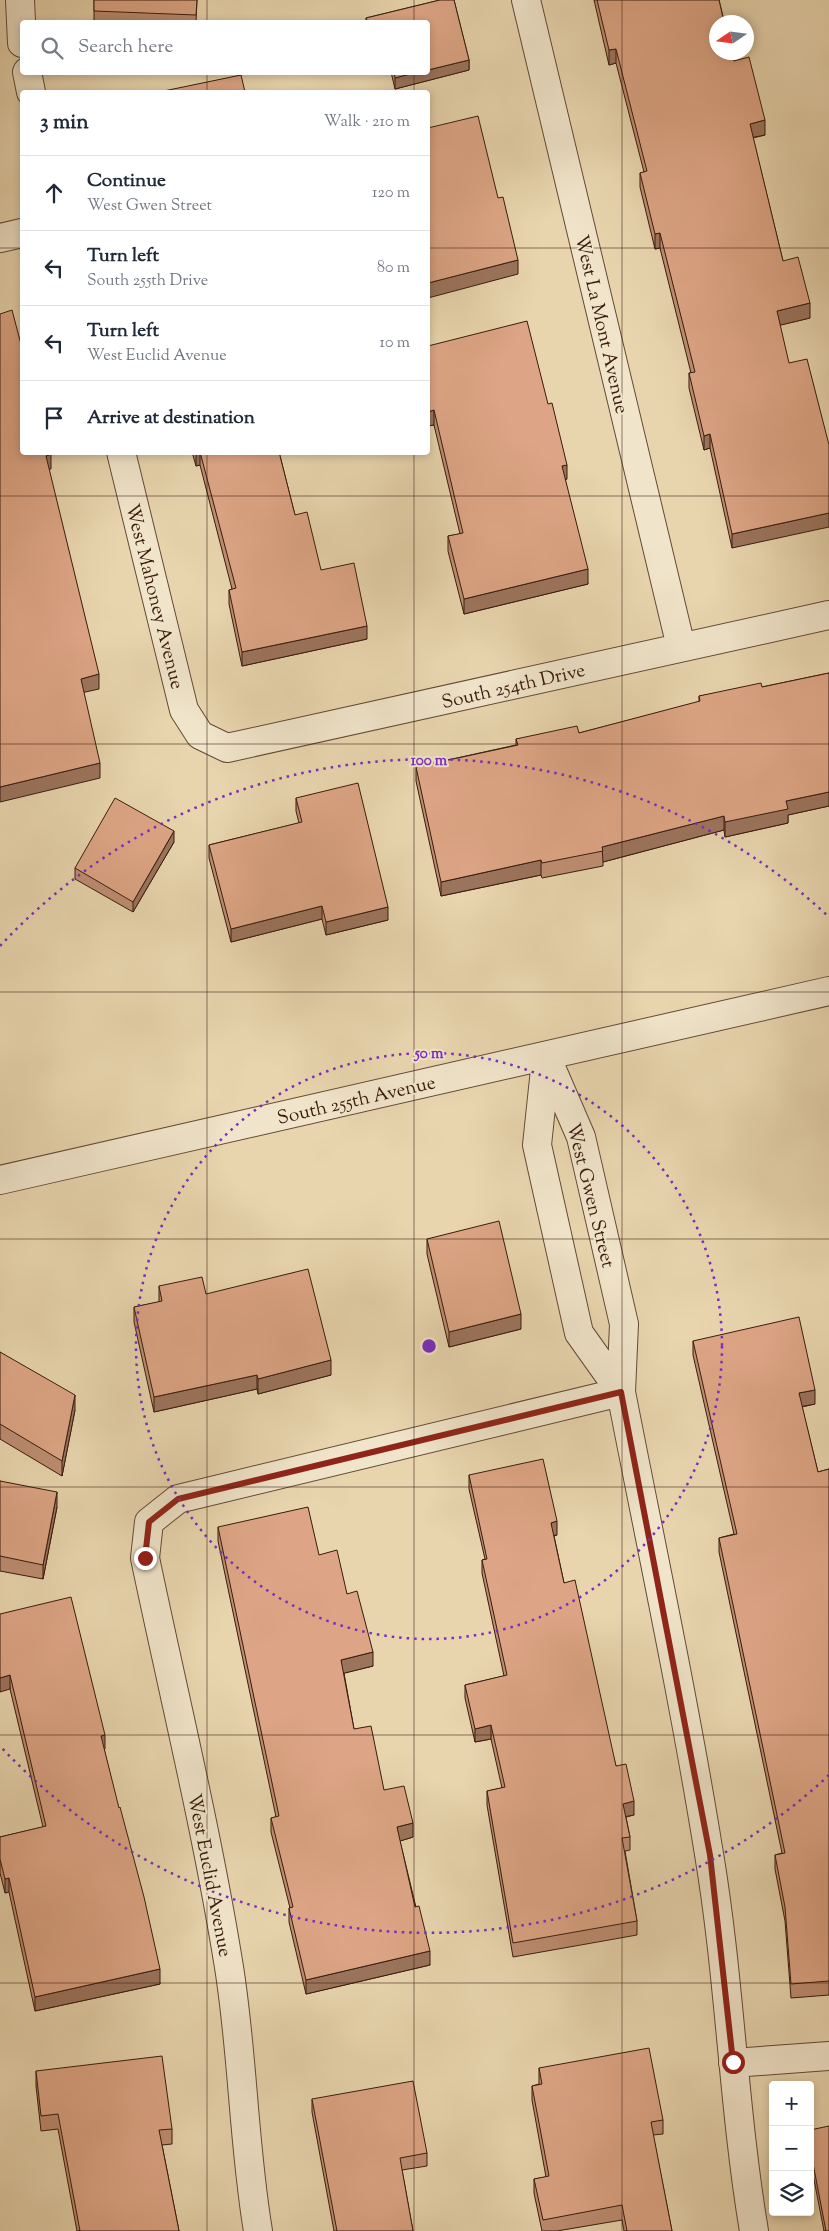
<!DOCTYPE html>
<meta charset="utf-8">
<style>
body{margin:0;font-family:"Sorts Mill Goudy",serif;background:#f2f2f3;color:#1f2937}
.controls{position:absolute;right:15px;bottom:15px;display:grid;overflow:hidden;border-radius:5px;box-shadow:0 2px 8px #0003}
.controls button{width:45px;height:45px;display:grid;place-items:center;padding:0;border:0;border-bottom:1px solid #e0e1e3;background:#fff;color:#1f2937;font:25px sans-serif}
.compass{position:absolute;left:709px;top:15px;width:45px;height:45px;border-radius:50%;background:#fff;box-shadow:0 2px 8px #0003;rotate:257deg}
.stop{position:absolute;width:15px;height:15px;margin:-11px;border:4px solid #8f2418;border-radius:50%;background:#fff}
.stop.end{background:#8f2418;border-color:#fff;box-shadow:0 1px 5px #0008}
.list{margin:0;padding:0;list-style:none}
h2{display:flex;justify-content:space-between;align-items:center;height:65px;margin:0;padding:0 20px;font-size:21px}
h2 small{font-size:16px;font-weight:400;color:#747a83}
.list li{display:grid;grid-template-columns:32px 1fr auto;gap:15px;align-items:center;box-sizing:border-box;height:75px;padding:0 20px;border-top:1px solid #e0e1e3}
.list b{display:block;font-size:19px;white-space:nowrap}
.list p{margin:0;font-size:16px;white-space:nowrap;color:#747a83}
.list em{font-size:16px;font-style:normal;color:#747a83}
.icon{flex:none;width:28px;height:28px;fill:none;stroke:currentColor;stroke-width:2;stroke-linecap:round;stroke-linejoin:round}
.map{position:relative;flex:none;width:829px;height:2231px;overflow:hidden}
.search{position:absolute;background:#fff;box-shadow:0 2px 8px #0003;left:20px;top:20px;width:410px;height:55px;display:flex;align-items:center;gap:12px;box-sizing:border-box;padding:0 18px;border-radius:5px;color:#747a83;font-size:19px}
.panel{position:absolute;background:#fff;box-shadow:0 2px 8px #0003;left:20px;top:90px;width:410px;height:365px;border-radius:5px}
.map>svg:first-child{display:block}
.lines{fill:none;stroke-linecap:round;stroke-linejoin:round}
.minor-casing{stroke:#644a36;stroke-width:30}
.minor{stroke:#f0e4ca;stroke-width:28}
.wall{fill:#be8e72;stroke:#381b0e}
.shaded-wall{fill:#9b745d;stroke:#381b0e}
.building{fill:#dda585;stroke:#381b0e}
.route{stroke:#8f2418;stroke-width:6}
.grid{fill:none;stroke:#381b0e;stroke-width:1;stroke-opacity:0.55}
.ring{fill:none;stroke:#7b2cbf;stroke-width:2.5;stroke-dasharray:2.5 5}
.labels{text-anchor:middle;stroke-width:4;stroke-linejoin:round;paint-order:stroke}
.street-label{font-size:19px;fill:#381b0e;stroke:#f0e4ca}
.centre{fill:#7b2cbf;stroke:#f0e4ca;stroke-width:2.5}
.ring-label{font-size:15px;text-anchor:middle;font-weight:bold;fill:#7b2cbf;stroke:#f0e4ca;stroke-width:4;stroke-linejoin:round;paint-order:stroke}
</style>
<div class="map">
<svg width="829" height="2231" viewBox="0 0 829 2231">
<rect width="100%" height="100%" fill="#e8d5ae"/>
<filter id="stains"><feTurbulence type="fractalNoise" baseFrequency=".004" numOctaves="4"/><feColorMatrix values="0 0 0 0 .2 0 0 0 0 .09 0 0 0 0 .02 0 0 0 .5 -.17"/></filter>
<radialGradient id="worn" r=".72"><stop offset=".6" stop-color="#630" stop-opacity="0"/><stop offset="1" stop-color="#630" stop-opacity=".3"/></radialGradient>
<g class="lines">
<g class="minor-casing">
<path id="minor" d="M20 0 22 43
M526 0 681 647
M27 72 31 92
M0 238 22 233
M121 452 184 710 200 735 227 748 829 615
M546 1056 581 1137 624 1324 621 1392C651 1546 684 1699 709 1854 730 1979 733 2106 754 2231
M546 1060 537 1145 579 1333 621 1392
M0 1180 829 991
M733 2063 829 2056
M258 2231C243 2142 243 2050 228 1961 206 1826 173 1692 145 1558L149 1522 178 1499 621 1392"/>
</g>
<use href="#minor" class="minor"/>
</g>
<path class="wall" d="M94 0H197L196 22H94Z
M440 0H454L469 60V70L395 89 391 72H428V22H366V18Z
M594 0H719L734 61 765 135 753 138 783 261 810 318 780 325 732 548 710 448 704 450 689 388V373H691L660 248 655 249 640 187V173L644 172 616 63 609 65Z
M428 346 567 479 565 480 588 584 464 614 448 551V536L460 534 434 425 428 426Z
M192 452H279L295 515 321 570 367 639 242 666 229 604V590L232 589 200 465 196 466Z
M829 673V806L788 815V823L725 837 724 830 603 862V866L542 878 541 875 441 896 416 781V767L516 745V739L579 733 699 702V696L762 687Z
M296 798 388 920 326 935 322 919 231 942 209 858V845L299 823 296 811Z
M174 842 133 912 75 879V868Z
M427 1239 521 1329 449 1347 427 1254Z
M159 1286 206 1294 331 1375 258 1394 257 1389 154 1412 134 1322V1307L159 1302Z
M693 1341 815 1404 802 1407 818 1472 829 1469V1995L791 1998 785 1921 775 1869V1855L782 1853 719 1552V1538L734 1534 693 1355Z
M0 1352 75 1410 62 1476 0 1439Z
M469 1475 557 1535 554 1536 564 1583 616 1766 634 1815 626 1817 630 1837V1850L625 1851 637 1921V1935L513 1957 487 1805V1791L502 1788 491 1739 475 1742 465 1698V1685L504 1676 482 1573V1560L485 1559 469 1489Z
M0 1481 57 1507 43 1579 0 1571Z
M218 1527 319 1555 347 1594 373 1666 344 1673 354 1729 384 1790 413 1837 400 1841 430 1965 306 1994 289 1922V1908H290L271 1832V1818L276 1817 218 1541Z
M0 1614 105 1749H104L160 1984 35 2011 9 1892 5 1893 0 1873V1837L43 1827 10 1689Z
M539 2068 663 2120V2134L653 2135 672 2231H624L622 2220 557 2231H542L534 2193V2179L546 2177 532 2100V2086L539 2084Z
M36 2071 172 2129V2144L162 2145 179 2231H77L58 2129 41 2131 36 2086Z
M312 2099 427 2153V2166L402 2170 413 2231H334L312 2112Z
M810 2130 829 2231H824L810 2159Z"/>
<path class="shaded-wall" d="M616 49V63L609 65V50Z
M469 60V70L395 89V78L417 72H428V70Z
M765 120V135L750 138V124Z
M660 233V248L655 249V234Z
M518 260V274L428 298V283Z
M810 303V318L777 326V311Z
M434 410V425L428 426V412Z
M710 434V448L704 450V436Z
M200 452V465L196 466V453Z
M51 454V469L46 470V456Z
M567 465V479L562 481V466Z
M829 513V527L732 548V534Z
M588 569V584L464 614V599Z
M367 626V639L242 666V652Z
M99 674V689L81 693V679Z
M100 763V778L0 802V787Z
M829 792V806L788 815V823L725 837V822L786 801Z
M724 816V830L603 862 602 847Z
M174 831V842L133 912V902Z
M541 860V875L441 896V882Z
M322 906V919L231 942V929Z
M388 907V920L326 935V922Z
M521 1314V1329L449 1347V1332Z
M331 1360V1375L258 1394V1379Z
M257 1375V1389L154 1412V1397Z
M815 1390V1404L799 1407V1393Z
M75 1395V1410L62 1476V1461Z
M57 1492V1507L43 1579V1565Z
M557 1521V1535L551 1536V1523Z
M373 1652V1666L341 1674V1660Z
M10 1675V1689L0 1692V1678Z
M491 1725V1739L475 1742V1729Z
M105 1735V1749L101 1750V1736Z
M634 1801V1815L623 1817V1804Z
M413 1823V1837L397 1842V1827Z
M9 1878V1892L5 1893V1879Z
M430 1951V1965L306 1994V1980Z
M160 1969V1984L35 2011V1997Z"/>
<path class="building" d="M94 0H197L196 15 94 11Z
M440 0H454L469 60 428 70V22H368L366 18Z
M597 0H719L724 22H716V52H732L734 61 749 57 765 120 750 124 783 261 798 257 810 303 777 311 789 363 807 359 829 445V513L732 534 710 434 704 436 689 373 695 372 660 233 655 234 640 173 647 171 616 49 609 50Z
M394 72H417L395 78Z
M241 75 245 92H159Z
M478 116 498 198 503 197 518 260 428 283V128Z
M12 310 22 348V452H51V454L46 456 99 674 81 679 100 763 0 787V314Z
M527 321 548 404 552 403 567 465 562 466 588 569 464 599 448 536 463 533 434 410 428 412V346Z
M200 452H279L295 515 307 512 321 570 354 563 367 626 242 652 229 590 236 588Z
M829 673V792L786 801 788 809 725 822 724 816 602 847 603 851 542 863 541 860 441 882 416 767 518 745 516 739 577 726 579 733 700 701 699 696 761 683 762 687Z
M358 783 388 907 326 922 322 906 231 929 209 845 302 822 296 798Z
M115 798 174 831 133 902 75 868Z
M499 1221 521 1314 449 1332 427 1239Z
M308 1269 331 1360 258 1379 257 1375 154 1397 134 1307 162 1301 159 1286 202 1277 206 1294Z
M799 1317 815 1390 799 1393 818 1472 829 1469V1981L791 1984 785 1907 775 1855 785 1853 719 1538 737 1534 693 1341Z
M0 1352 75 1395 62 1461 0 1424Z
M543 1459 557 1521 551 1523 564 1583 575 1580 616 1766 626 1764 634 1801 623 1804 630 1837 622 1838 637 1921 513 1943 487 1791 505 1787 491 1725 475 1729 465 1685 507 1675 482 1560 487 1559 469 1475Z
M0 1481 57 1492 43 1565 0 1556Z
M308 1507 319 1555 337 1550 347 1594 357 1591 373 1652 341 1660 354 1729 371 1726 384 1790 404 1786 413 1823 397 1827 415 1907 419 1906 430 1951 306 1980 289 1908 293 1907 271 1818 279 1816 218 1527Z
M71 1597 105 1735 101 1736 119 1808 120 1807 144 1897 160 1969 35 1997 9 1878 5 1879 0 1859V1837L46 1826 10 1675 0 1678V1614Z
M649 2048 663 2120 651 2122 672 2231H627L622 2205 543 2220 534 2179 549 2176 532 2086 542 2084 539 2068Z
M162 2056 172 2129 159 2130 179 2231H78H80L58 2114 41 2116 36 2071Z
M413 2081 427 2153 400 2158 413 2231H337L312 2099Z
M829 2126V2231H826L810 2148V2130Z"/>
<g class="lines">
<path class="route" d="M145 1558 149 1522 178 1499 621 1392 710 1855 733 2062"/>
</g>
<path class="grid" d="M207 0V22M414 0V22M622 0V2231M207 72V92M414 72V92M0 248H22M428 248H829M207 452V2231M414 452V2231M0 496H829M0 744H829M0 992H829M0 1239H829M0 1487H829M0 1735H829M0 1983H829"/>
<g class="ring">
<circle cx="429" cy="1346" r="293"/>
<path d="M829 1775A586 586 0 0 1 0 1746M0 946A586 586 0 0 1 829 917"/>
</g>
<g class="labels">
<g class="street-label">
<text transform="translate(603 324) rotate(77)" y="7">West La Mont Avenue</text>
<text transform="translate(156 596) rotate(76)" y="7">West Mahoney Avenue</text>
<text transform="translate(513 685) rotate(-13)" y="7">South 254th Drive</text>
<text transform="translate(356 1099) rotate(-13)" y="7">South 255th Avenue</text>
<text transform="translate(592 1195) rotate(76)" y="7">West Gwen Street</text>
<text transform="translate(211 1875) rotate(79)" y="7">West Euclid Avenue</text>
</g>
</g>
<circle cx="429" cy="1346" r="8" class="centre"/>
<g class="ring-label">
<text x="429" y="765">100 m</text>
<text x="429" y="1058">50 m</text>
</g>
<rect width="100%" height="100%" filter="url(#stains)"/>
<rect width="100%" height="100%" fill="url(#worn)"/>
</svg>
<div class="controls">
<button>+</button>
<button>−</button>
<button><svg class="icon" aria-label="layers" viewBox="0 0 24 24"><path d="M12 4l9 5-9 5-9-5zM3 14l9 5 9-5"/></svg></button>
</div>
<svg class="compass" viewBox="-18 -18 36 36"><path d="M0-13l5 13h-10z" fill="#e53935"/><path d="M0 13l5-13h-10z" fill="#747a83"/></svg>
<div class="stop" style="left:733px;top:2062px"></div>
<div class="stop end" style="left:145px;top:1558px"></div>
<div class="search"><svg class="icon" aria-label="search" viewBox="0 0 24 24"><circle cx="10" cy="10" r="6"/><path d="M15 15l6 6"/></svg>Search here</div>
<section class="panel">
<h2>3 min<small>Walk · 210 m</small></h2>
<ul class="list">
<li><svg class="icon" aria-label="ahead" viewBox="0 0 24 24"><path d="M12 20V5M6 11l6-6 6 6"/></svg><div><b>Continue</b><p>West Gwen Street</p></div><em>120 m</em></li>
<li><svg class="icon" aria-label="left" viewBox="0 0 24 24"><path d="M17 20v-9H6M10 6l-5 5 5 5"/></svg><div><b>Turn left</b><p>South 255th Drive</p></div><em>80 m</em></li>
<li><svg class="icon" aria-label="left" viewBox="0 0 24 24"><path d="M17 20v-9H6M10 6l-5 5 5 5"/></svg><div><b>Turn left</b><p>West Euclid Avenue</p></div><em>10 m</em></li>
<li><svg class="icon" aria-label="arrive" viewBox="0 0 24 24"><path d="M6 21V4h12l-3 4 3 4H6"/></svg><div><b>Arrive at destination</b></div></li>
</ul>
</section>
</div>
